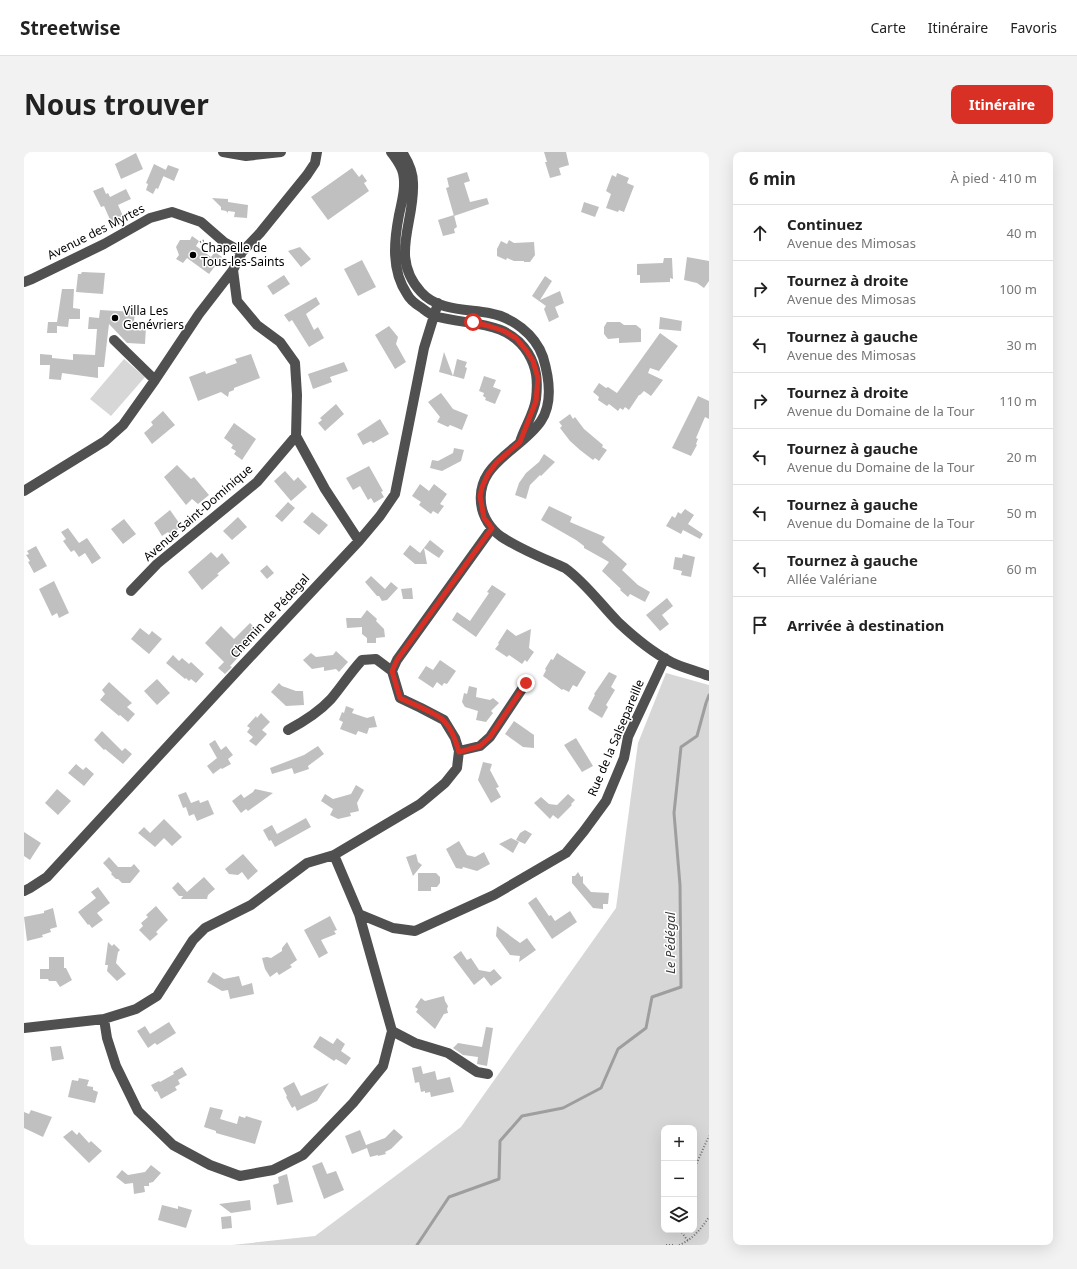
<!DOCTYPE html>
<html lang="fr">
<meta charset="utf-8">
<style>
body{margin:0;font-family:"Noto Sans",sans-serif;background:#f2f2f2;color:#222}
.controls{position:absolute;right:12px;bottom:12px;display:grid;overflow:hidden;border-radius:8px;box-shadow:0 4px 16px #0002}
.controls button{width:36px;height:36px;display:grid;place-items:center;padding:0;border:0;border-bottom:1px solid #e0e0e0;background:#fff;color:#222;font:20px sans-serif}
.stop{position:absolute;width:12px;height:12px;margin:-9px;border:3px solid #d93025;border-radius:50%;background:#fff}
.stop.end{background:#d93025;border-color:#fff;box-shadow:0 1px 4px #0008}
.list{margin:0;padding:0;list-style:none}
h2{display:flex;justify-content:space-between;align-items:center;height:52px;margin:0;padding:0 16px;font-size:17px}
h2 small{font-size:13px;font-weight:400;color:#767676}
.list li{display:grid;grid-template-columns:26px 1fr auto;gap:12px;align-items:center;box-sizing:border-box;height:56px;padding:0 16px;border-top:1px solid #e0e0e0}
.list b{display:block;font-size:15px;white-space:nowrap}
.list p{margin:0;font-size:13px;white-space:nowrap;color:#767676}
.list em{font-size:13px;font-style:normal;color:#767676}
.icon{flex:none;width:22px;height:22px;fill:none;stroke:currentColor;stroke-width:2;stroke-linecap:round;stroke-linejoin:round}
.map{position:relative;flex:none;width:685px;height:1093px;overflow:hidden;border-radius:8px}
header{display:flex;align-items:center;gap:24px;box-sizing:border-box;height:56px;padding:0 20px;background:#fff;border-bottom:1px solid #e0e0e0}
header strong{font-size:19px}
nav{display:flex;gap:22px;margin-inline-start:auto;font-size:14px}
.intro{display:flex;align-items:center;justify-content:space-between;box-sizing:border-box;height:96px;padding:0 24px}
h1{margin:0;font-size:28px}
.button{padding:10px 18px;border-radius:8px;background:#d93025;color:#fff;font-size:14px;font-weight:700}
main{display:flex;gap:24px;padding:0 24px}
aside{flex:1;background:#fff;border-radius:8px;box-shadow:0 4px 16px #0002}
.map>svg:first-child{display:block}
.green{fill:#d7d7d7;fill-rule:evenodd}
.lines{fill:none;stroke-linecap:round;stroke-linejoin:round}
.stream{stroke:#9e9e9e;stroke-width:3}
.building{fill:#c0c0c0}
.path{stroke:#727272;stroke-width:2;stroke-dasharray:1 2;stroke-linecap:butt}
.minor{stroke:#505050;stroke-width:10}
.route{stroke:#d93025;stroke-width:5}
.poi-dot{fill:#000;stroke:#fff;stroke-width:1.5}
.labels{text-anchor:middle;stroke-width:3;stroke-linejoin:round;paint-order:stroke}
.street-label{font-size:12px;fill:#000;stroke:#fff}
.poi-label{font-size:12px;fill:#000;stroke:#fff;text-anchor:start}
.water-label{font-size:13px;font-style:italic;fill:#3f3f3f;stroke:#fff}
</style>
<header>
<strong>Streetwise</strong>
<nav><a>Carte</a><a>Itinéraire</a><a>Favoris</a></nav>
</header>
<div class="intro"><h1>Nous trouver</h1><a class="button">Itinéraire</a></div>
<main>
<div class="map">
<svg width="685" height="1093" viewBox="0 0 685 1093">
<rect width="100%" height="100%" fill="#fff"/>
<path class="green" d="M100 207 121 225 87 264 66 247Z
M642 521 685 533V1093H208L291 1084 437 975 592 756 614 591ZM640 976H670V1078H640Z"/>
<g class="lines">
<path class="stream" d="M393 1093 425 1045 475 1027 476 989 498 964 539 956 577 936 594 897 622 876 628 845 657 835 656 733 650 661 657 595 673 584 682 551 685 543"/>
</g>
<path class="building" d="M520 0H542L545 13 535 16 537 23 526 26 521 10H523Z
M112 1 119 17 97 27 91 12Z
M130 12 142 18 134 37 132 36 129 42 122 38 124 32 122 31Z
M144 13 155 17 150 29 139 24Z
M328 16 335 25 338 22 343 29 340 31 345 39 304 68 287 45Z
M443 20 446 29 440 31 446 50 463 46 465 52 430 64 422 36 425 35 423 26Z
M593 21 605 26 603 31 610 34 600 60 595 58 594 60 582 56 587 42 582 39 588 23 592 25Z
M79 35 82 42 84 41 86 45 102 37 107 47 94 53 99 64 87 70 80 54 77 55 69 39Z
M188 46 204 47V50L224 53 223 66 210 65 211 60 204 59V61L202 59 197 58V55Z
M560 50 575 55 571 65 557 60Z
M430 63 433 75 430 77 431 81 419 84 414 68Z
M168 84 175 89 172 94 187 105 191 100 198 105 185 122 163 106 159 111 152 107 155 103 152 95 156 88H166Z
M485 88 490 91 510 90 511 103 506 110H500V109H490L483 106 482 108 473 104V97L477 89 483 92Z
M276 95 287 107 277 115 264 99Z
M663 105 685 109V129L680 136 673 131 660 128Z
M640 106H648L649 127 646 126V130L616 131V123H613V112L639 111Z
M338 108 352 135 334 144 320 117Z
M58 120 81 121 79 142 52 140 54 122H57Z
M260 123 266 132 249 143 243 134Z
M521 124 528 129 516 148 536 139 540 151 531 155 535 165 525 170 520 157 522 154 508 144Z
M38 137H50L49 156 56 157V167H45L44 175 33 174V181H23L24 170H33Z
M292 145 296 152 282 162 290 178 294 175 300 186 285 195 268 168 265 170 260 163Z
M76 158 111 160 110 169H112L111 173 122 175 121 192 103 191 85 172 80 215H74V226L38 221 37 228 25 227 26 213H16V202L28 203V206L49 208V202L71 203 73 177H64L65 165 75 166Z
M636 165 658 169 657 179 635 177Z
M583 170H596L600 173H612L617 177V190L595 191V186L584 187 580 182V175Z
M365 174 374 185 372 192 382 210 371 217 351 183Z
M636 181 654 194 635 219 626 216 624 221 639 228 627 244 620 239 616 243H615L605 258 601 255 599 258 596 256 594 259 585 252 583 254 574 248 575 245 569 240 575 231 582 236 584 235 593 241Z
M420 200 429 224 433 207 443 210 441 215 443 216 440 227 415 220Z
M227 202 236 226 210 236V238L205 240 204 245 197 240 174 249 165 225 181 219 182 222 213 211 211 207Z
M320 210 324 219 306 225 308 230 289 237 284 222Z
M460 224 472 228 469 235 477 238 471 252 461 248 462 246 459 244 460 241 455 239Z
M417 241 429 257 444 263 438 278 426 273 424 275 413 270 416 265 404 250Z
M674 244 685 249V267L681 265 672 286 674 287 672 292 673 293 667 304 648 296Z
M312 252 320 262 301 279 294 271 298 268 296 266Z
M139 259 151 273 128 292 120 281 129 273 127 270Z
M546 262 549 267 551 265 560 277 579 293 578 295 583 298 575 309 571 306 569 308 556 298 546 289 536 276 538 274 535 270Z
M356 267 365 282 349 291 347 289 339 293 333 282Z
M210 271 232 287 218 308 210 302 212 299 207 296 209 293 200 286Z
M430 296 440 298 437 309 418 319 406 316 408 308 414 309 429 301Z
M520 302 531 310 517 324 516 323 506 333 502 347 491 343 495 331 502 321 515 310Z
M153 313 167 327 170 325 185 343 174 352 168 347 162 353 140 325Z
M345 314 359 339 357 340 360 345 350 351 347 346 344 348 336 334 329 338 322 326Z
M261 319 270 329 274 325 283 335 267 349 250 329Z
M396 332 405 339 410 332 423 342 416 352 420 354 414 362 409 359 407 362 395 353 397 350 388 344Z
M264 350 271 356 258 370 251 364Z
M525 354 548 365 546 370 581 385 578 390 603 412 598 418 614 433 626 440 621 450 606 442 604 445 596 438 597 437 578 419 585 410 560 396V394L552 388 517 368Z
M661 357 670 363 664 372 679 382 676 387 659 378 657 382 642 374 648 364 651 366 654 360 657 362Z
M146 358 158 375 146 382 144 380 138 384 130 371Z
M288 360 304 373 295 383 279 370Z
M214 365 223 375 208 388 199 379Z
M100 367 112 382 99 392 87 377Z
M44 376 55 391 63 386 77 406 68 412 61 401 55 405 50 398 47 400 39 389 42 387 37 380Z
M406 388 420 399 415 406 400 396 403 412H391L379 402 386 393 396 401Z
M12 394 23 414 10 421 4 410 6 409 2 403 5 402 3 399Z
M187 400 193 406 198 401 206 411 193 422 195 423 178 438 164 420Z
M659 402 671 405 667 425 657 423 658 419 649 417 651 405 658 406Z
M243 413 250 421 243 427 236 419Z
M347 424 361 437 367 430 374 436 363 448 358 449 355 444H353L341 430Z
M30 429 45 461 35 466 33 461 28 464 15 437Z
M468 433 482 442 452 485 428 468 433 460 446 469 465 441 463 440Z
M388 436 389 447H379L377 437Z
M643 446 649 454 638 463 645 472 636 479 622 463Z
M343 458 353 467 352 469 360 477 361 485 352 486V491H343V486L338 482V475L323 476 322 466H337Z
M226 471 234 479 219 493 222 497 206 514 208 515 201 522 194 516 200 510 181 491 197 474 210 487Z
M116 476 125 483 128 479 138 487 125 502 107 487Z
M483 477 492 484 507 477 505 496 510 500 503 510 501 508 498 512 485 503 483 505 471 497 475 492 474 491Z
M312 499 324 510 315 520 312 517 300 519V515L288 517 279 508 287 501 292 505 309 503Z
M533 501 562 520 553 535 549 533 545 540 539 537 538 538 519 524 522 518 521 517 527 507 529 508Z
M149 503 155 509 158 506 165 512 167 510 180 522 172 531 167 527 165 529 162 526 161 527 142 511Z
M416 508 432 519 423 532 420 531 418 534 413 530 409 536 394 526 402 514 409 518Z
M585 520 593 524 587 535 591 538 582 553 584 555 578 566 565 558 564 556 571 543 570 542Z
M133 527 146 541 133 553 120 539Z
M85 530 108 551 103 555 111 562 104 570 96 563 95 564 76 548 81 542 78 538Z
M255 531 258 534 272 539H279L280 553 262 554 247 540Z
M445 534 453 536 452 545 466 548 469 546 475 551 467 559 469 561 462 570 452 568 454 559 441 555 438 550 440 541 443 542Z
M322 554 330 557 328 561 343 566 350 564 353 575 345 576 343 582 334 579 332 583 316 577 319 570 315 568 318 560 320 561Z
M237 561 246 570 238 578 243 582 232 594 225 589 229 585 223 580 226 576 223 574 232 564 233 566Z
M490 569 510 583V596L499 595 481 582Z
M78 579 98 599 101 596 108 602 99 612 81 597 80 598 70 588Z
M552 586 569 614 558 620 540 593Z
M191 588 197 598 202 594 209 603 204 607 207 612 198 617 197 616 189 622 183 614 193 606 185 592Z
M294 594 300 602 284 614 285 617 270 622 268 616 248 622 246 616 280 603Z
M459 610 468 612 466 618 475 635 472 636 477 645 467 651 454 628Z
M52 612 59 618 62 615 70 622 60 634 44 621Z
M332 633 340 638 333 651 335 659 326 661 327 664 314 667 306 663 309 657 297 649 301 642 309 647 327 642Z
M33 637 47 649 34 663 21 651Z
M231 637 249 641 224 659 222 657 217 661 208 649 217 642 220 646 229 640Z
M162 640 167 651 175 648 176 651 184 648 190 662 173 669 170 662 165 664 162 655 159 656 154 643Z
M544 642 551 648 547 652 548 653 534 667 529 663 526 667 510 651 517 645 525 652 533 653Z
M282 666 287 675 251 695 247 688 245 689 239 678 248 673 253 682Z
M140 667 158 685 148 694 140 686 131 695 114 681 120 675 126 681Z
M501 678 508 682 501 692 492 688 496 681Z
M0 680 17 691 6 708 0 704Z
M487 686 495 690 489 701 475 692Z
M435 689 443 703 451 705 460 700 466 712 453 719 439 715 438 717 432 716 422 697Z
M219 702 234 719 224 728 218 720 214 723 205 722 201 717Z
M392 702 394 710 398 713 389 724 382 705Z
M85 705 94 715H107L110 712 116 719 106 731H98L94 727H92L87 722 88 721 79 711Z
M554 720 557 725 559 724V731L567 740 585 741 584 752H579V757L569 756 548 731V724H551Z
M394 721H412L416 725V731L413 735H407V739H394Z
M180 725 191 737 184 743 183 747H157L159 744H155L148 736 154 730 163 740Z
M74 735 86 751 73 761 79 768 68 776 65 772 64 773 54 760 72 746 67 740Z
M512 745 525 764 527 763 531 769 546 759 553 770 528 787 504 751Z
M132 754 144 768 132 780 134 782 126 789 115 778 119 774 117 771 124 765 122 763Z
M29 756 33 775 26 777 27 780 18 783 19 785 3 789 0 765 20 761V759Z
M306 764 313 778 310 779 312 782 297 788 304 801 295 806 280 778Z
M473 774 496 791 503 786 512 798 495 810 496 804 486 803 472 784Z
M84 790 88 794 90 792 96 798 94 800 92 811 102 822 93 829 83 819 84 813H81Z
M263 790 273 808 266 813 268 815 255 823 253 820 246 825 241 817 238 806 243 805 247 806 258 799V796Z
M437 799 443 808 447 806 455 818 466 820 470 817 478 826 467 834 460 825 450 833 429 805Z
M25 805H40V816H42L48 828 36 835 32 829H25L24 827H16V817H25Z
M189 820 200 827 215 824 218 834 228 831 230 842 206 847 204 838 198 839 183 830Z
M420 844 421 849 424 854 423 857 424 861 420 862 411 877 392 860 394 857 391 855 397 846 401 849Z
M145 870 152 881 133 893 131 891 124 896 113 879 121 874 126 882Z
M462 875 469 876 463 914 453 912 454 905 439 903 429 896 434 891 458 895Z
M296 884 309 892 313 886 321 892 317 899 327 906 322 913 312 907 310 909 289 895Z
M37 894 40 907 28 909 26 895Z
M397 914 399 922 411 919 413 928 426 925 430 940 407 945 406 940 401 941V939L397 940 395 930 391 931 388 916Z
M158 915 163 923 154 928 156 932 151 935 153 938 137 947 133 939 131 940 127 933 135 929 136 930 150 922 149 920Z
M55 926 65 928 63 934 69 935V938L74 940 71 951 44 945 48 928 54 929Z
M270 930 277 944 305 931 293 949 273 959 271 954 268 956 262 945 263 944 259 936Z
M186 955 199 958 196 967 213 972 215 964 221 966 222 964 238 969 231 992 192 981V979L180 975Z
M7 958 28 965 19 985 0 976V960L5 962Z
M370 977 379 985 367 997 361 1000 362 1002 354 1004V1003L346 1005 343 996 328 1002 321 984 336 978 342 993 361 986Z
M48 978 53 983 55 980 65 991 67 989 78 999 65 1011 39 985Z
M298 1010 303 1022 312 1019 320 1038 300 1047 288 1014Z
M127 1013 137 1021 129 1030 125 1031V1034H120L121 1040 110 1042 109 1031 101 1032 92 1025 98 1018 104 1023 121 1020Z
M263 1022 269 1050 253 1053 249 1033 255 1031 254 1025Z
M226 1048 227 1058 207 1061 195 1052Z
M138 1053 154 1057V1054L168 1058 162 1076 134 1068Z
M207 1064 208 1076 198 1077 197 1065Z"/>
<g class="lines">
<path class="path" d="M176 90 181 88
M670 1017 685 984
M656 1078 664 1089
M642 1093H649
M655 1093C668 1088 677 1077 685 1065"/>
<path class="minor" d="M199 0 222 4 257 0
M367 0C372 7 377 13 379 21 382 35 378 49 375 63 370 89 367 118 383 142 386 148 393 153 398 156 402 159 407 163 411 164 444 174 483 167 504 201 513 216 514 229 512 247 510 262 500 276 496 290
M378 0C384 9 389 20 389 31 391 71 365 105 397 140 414 159 443 157 465 161 488 165 511 182 519 205 525 225 529 251 517 269 497 299 448 312 458 357 461 369 470 381 481 387 500 399 521 407 541 416 562 431 577 453 595 471 611 486 628 500 647 510 659 516 673 519 685 524
M209 118 213 149 233 173 256 190 271 211 273 243 272 284 301 337 335 389
M0 130 8 127 80 92 126 66 148 60 177 70 200 90 218 100
M90 188 131 228
M0 339 81 289 99 273 131 228 175 162 209 118 218 100 236 81 283 23 291 11 293 0
M107 439 133 412 233 330 272 284
M264 578C279 570 295 560 307 547 318 534 326 521 338 508L352 507 368 519
M435 599 456 594 466 585 502 531
M0 739 6 736 23 725 213 519 335 389 356 364 371 342 400 196 414 151
M335 762 369 776 391 779 470 743 542 701 560 679 582 649 600 606 604 585 641 506
M80 867 83 886 92 914 114 959 149 993 186 1013 216 1024 249 1018 279 1003 329 951 359 914 368 879 335 762 310 703
M0 876 80 867 112 857 133 844 169 788 181 776 227 753 283 711 310 703 396 652 421 631 433 616 435 599 431 586 420 568 397 556 376 546 368 519 373 508 468 376
M368 879 391 891 424 901 453 920 464 922"/>
</g>
<g class="lines">
<path class="route" d="M449 170 465 174 480 179 492 186 502 198 509 209 514 226 512 249 496 290 472 311 464 322 458 335 456 344 460 366 468 376 373 508 368 519 376 546C386 551 413 561 420 569 428 577 432 589 435 600L456 594 466 585 502 531"/>
</g>
<g class="poi-dot">
<circle cx="169" cy="103" r="4"/>
<circle cx="91" cy="166" r="4"/>
</g>
<g class="labels">
<g class="street-label">
<text transform="translate(72 80) rotate(-27)" y="4">Avenue des Myrtes</text>
<text transform="translate(174 361) rotate(-41)" y="4">Avenue Saint-Dominique</text>
<text transform="translate(246 464) rotate(-47)" y="4">Chemin de Pédegal</text>
<text transform="translate(592 586) rotate(-67)" y="4">Rue de la Salsepareille</text>
</g>
<g class="poi-label">
<text x="177" y="100">Chapelle de<tspan x="177" dy="14">Tous-les-Saints</tspan></text>
<text x="99" y="163">Villa Les<tspan x="99" dy="14">Genévriers</tspan></text>
</g>
<g class="water-label">
<text transform="translate(646 791) rotate(-90)" y="5">Le Pédégal</text>
</g>
</g>
</svg>
<div class="controls">
<button>+</button>
<button>−</button>
<button><svg class="icon" aria-label="layers" viewBox="0 0 24 24"><path d="M12 4l9 5-9 5-9-5zM3 14l9 5 9-5"/></svg></button>
</div>
<div class="stop" style="left:449px;top:170px"></div>
<div class="stop end" style="left:502px;top:531px"></div>
</div>
<aside>
<h2>6 min<small>À pied · 410 m</small></h2>
<ul class="list">
<li><svg class="icon" aria-label="ahead" viewBox="0 0 24 24"><path d="M12 20V5M6 11l6-6 6 6"/></svg><div><b>Continuez</b><p>Avenue des Mimosas</p></div><em>40 m</em></li>
<li><svg class="icon" aria-label="right" viewBox="0 0 24 24"><path d="M7 20v-9h11M14 6l5 5-5 5"/></svg><div><b>Tournez à droite</b><p>Avenue des Mimosas</p></div><em>100 m</em></li>
<li><svg class="icon" aria-label="left" viewBox="0 0 24 24"><path d="M17 20v-9H6M10 6l-5 5 5 5"/></svg><div><b>Tournez à gauche</b><p>Avenue des Mimosas</p></div><em>30 m</em></li>
<li><svg class="icon" aria-label="right" viewBox="0 0 24 24"><path d="M7 20v-9h11M14 6l5 5-5 5"/></svg><div><b>Tournez à droite</b><p>Avenue du Domaine de la Tour</p></div><em>110 m</em></li>
<li><svg class="icon" aria-label="left" viewBox="0 0 24 24"><path d="M17 20v-9H6M10 6l-5 5 5 5"/></svg><div><b>Tournez à gauche</b><p>Avenue du Domaine de la Tour</p></div><em>20 m</em></li>
<li><svg class="icon" aria-label="left" viewBox="0 0 24 24"><path d="M17 20v-9H6M10 6l-5 5 5 5"/></svg><div><b>Tournez à gauche</b><p>Avenue du Domaine de la Tour</p></div><em>50 m</em></li>
<li><svg class="icon" aria-label="left" viewBox="0 0 24 24"><path d="M17 20v-9H6M10 6l-5 5 5 5"/></svg><div><b>Tournez à gauche</b><p>Allée Valériane</p></div><em>60 m</em></li>
<li><svg class="icon" aria-label="arrive" viewBox="0 0 24 24"><path d="M6 21V4h12l-3 4 3 4H6"/></svg><div><b>Arrivée à destination</b></div></li>
</ul>
</aside>
</main>
